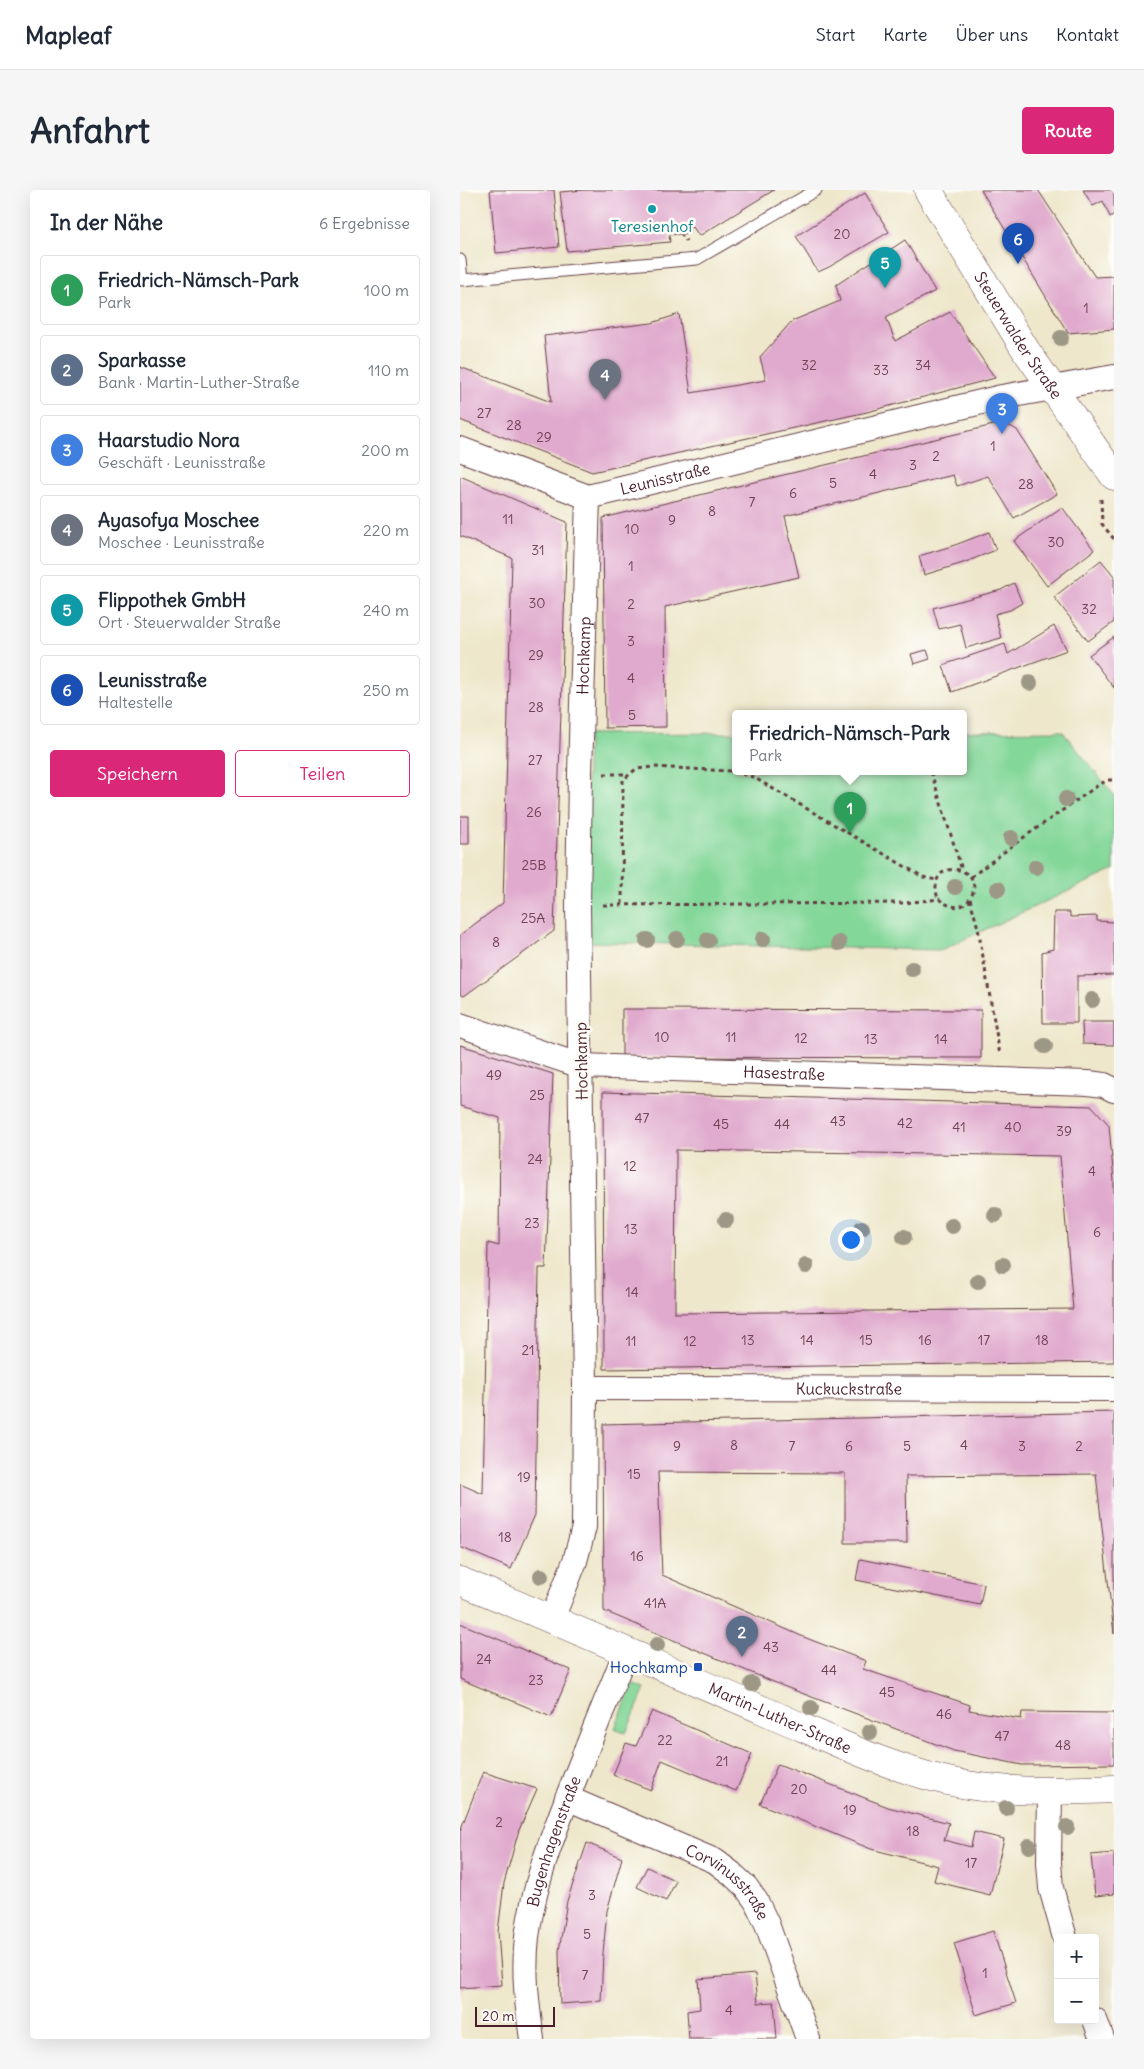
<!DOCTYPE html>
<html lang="de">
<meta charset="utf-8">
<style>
body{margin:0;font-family:Delius,sans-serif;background:#f6f6f7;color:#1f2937}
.controls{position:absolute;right:15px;bottom:15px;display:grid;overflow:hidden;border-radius:5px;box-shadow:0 5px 20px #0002}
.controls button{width:45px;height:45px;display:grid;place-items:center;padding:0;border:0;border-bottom:1px solid #e0e1e3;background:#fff;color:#1f2937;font:25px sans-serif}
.scale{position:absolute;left:15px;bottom:12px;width:80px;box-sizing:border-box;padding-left:5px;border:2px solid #4a1f2b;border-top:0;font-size:14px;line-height:18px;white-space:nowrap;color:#4a1f2b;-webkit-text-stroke:4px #fdfcf7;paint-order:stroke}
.you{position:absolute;left:390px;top:1049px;width:18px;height:18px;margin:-12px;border:4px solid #fff;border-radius:50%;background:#1a73e8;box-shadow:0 0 0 8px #1a73e833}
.badge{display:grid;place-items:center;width:32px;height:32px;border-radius:50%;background:#db2777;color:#fff;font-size:16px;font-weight:700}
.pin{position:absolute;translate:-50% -41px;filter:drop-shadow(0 1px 2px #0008)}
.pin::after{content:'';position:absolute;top:26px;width:18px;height:15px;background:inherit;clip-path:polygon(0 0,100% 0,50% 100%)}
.popup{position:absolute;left:272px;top:520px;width:235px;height:65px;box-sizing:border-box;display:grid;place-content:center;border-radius:5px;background:#fff;filter:drop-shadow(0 1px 4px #0005);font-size:16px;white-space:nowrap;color:#747a83}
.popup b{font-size:19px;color:#1f2937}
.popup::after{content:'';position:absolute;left:50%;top:100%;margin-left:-10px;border:10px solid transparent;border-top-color:#fff}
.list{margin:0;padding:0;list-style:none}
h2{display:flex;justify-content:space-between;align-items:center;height:65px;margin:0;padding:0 20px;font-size:21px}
h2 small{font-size:16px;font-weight:400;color:#747a83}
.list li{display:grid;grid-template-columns:32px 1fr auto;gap:15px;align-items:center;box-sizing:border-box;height:70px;margin:0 10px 10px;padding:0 10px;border:1px solid #e0e1e3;border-radius:5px}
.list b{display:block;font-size:19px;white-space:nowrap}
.list p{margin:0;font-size:16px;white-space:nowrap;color:#747a83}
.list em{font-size:16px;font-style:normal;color:#747a83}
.actions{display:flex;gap:10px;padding:15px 20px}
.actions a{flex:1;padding:11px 0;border:1px solid #db2777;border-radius:5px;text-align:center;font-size:18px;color:#db2777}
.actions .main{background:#db2777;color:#fff}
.map{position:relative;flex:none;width:654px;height:1849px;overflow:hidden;border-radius:5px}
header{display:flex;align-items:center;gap:30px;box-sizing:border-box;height:70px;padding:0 25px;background:#fff;border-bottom:1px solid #e0e1e3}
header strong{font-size:24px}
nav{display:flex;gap:28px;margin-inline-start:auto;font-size:18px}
.intro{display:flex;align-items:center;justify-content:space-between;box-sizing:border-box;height:120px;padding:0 30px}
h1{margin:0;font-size:35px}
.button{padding:12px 22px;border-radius:5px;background:#db2777;color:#fff;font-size:18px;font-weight:700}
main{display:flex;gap:30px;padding:0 30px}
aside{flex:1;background:#fff;border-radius:5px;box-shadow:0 5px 20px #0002}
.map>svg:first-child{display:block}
.green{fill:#83d799;stroke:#667b62}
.building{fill:#e0aace;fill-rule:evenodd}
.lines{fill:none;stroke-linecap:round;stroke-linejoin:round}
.service-casing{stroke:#633d43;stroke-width:13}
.minor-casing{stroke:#633d43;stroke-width:26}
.tertiary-casing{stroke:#633d43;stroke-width:29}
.path{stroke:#633d43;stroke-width:3;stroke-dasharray:4 4;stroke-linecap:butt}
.service{stroke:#fff;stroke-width:11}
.minor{stroke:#fff;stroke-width:24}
.tertiary{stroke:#fff;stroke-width:28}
.tree{fill:#9d9785}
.culture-dot{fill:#0f9aa8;stroke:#fdfcf7;stroke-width:2}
.transit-dot{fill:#1a4fb4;stroke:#fdfcf7;stroke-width:2}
.labels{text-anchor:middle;stroke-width:5;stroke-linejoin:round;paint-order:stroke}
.number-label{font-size:14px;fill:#704254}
.culture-label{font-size:16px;fill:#0d838f;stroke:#fdfcf7}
.street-label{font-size:16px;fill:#4a1f2b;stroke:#fdfcf7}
.transit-label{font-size:16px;fill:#164399;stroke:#fdfcf7;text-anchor:end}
</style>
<header>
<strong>Mapleaf</strong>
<nav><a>Start</a><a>Karte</a><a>Über uns</a><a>Kontakt</a></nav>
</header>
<div class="intro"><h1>Anfahrt</h1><a class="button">Route</a></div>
<main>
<aside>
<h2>In der Nähe<small>6 Ergebnisse</small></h2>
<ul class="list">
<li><span class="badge" style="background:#2e9e5b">1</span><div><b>Friedrich-Nämsch-Park</b><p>Park</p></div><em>100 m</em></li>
<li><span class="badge" style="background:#5c6f8a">2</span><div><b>Sparkasse</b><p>Bank · Martin-Luther-Straße</p></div><em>110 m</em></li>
<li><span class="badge" style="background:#3f7fe0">3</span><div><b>Haarstudio Nora</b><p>Geschäft · Leunisstraße</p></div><em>200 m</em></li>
<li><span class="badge" style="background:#6b7280">4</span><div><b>Ayasofya Moschee</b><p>Moschee · Leunisstraße</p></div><em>220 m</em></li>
<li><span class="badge" style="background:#0f9aa8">5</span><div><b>Flippothek GmbH</b><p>Ort · Steuerwalder Straße</p></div><em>240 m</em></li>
<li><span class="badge" style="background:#1a4fb4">6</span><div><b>Leunisstraße</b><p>Haltestelle</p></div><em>250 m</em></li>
</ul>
<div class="actions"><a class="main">Speichern</a><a>Teilen</a></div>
</aside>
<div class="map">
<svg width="654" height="1849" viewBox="0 0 654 1849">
<rect width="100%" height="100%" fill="#fdfcf7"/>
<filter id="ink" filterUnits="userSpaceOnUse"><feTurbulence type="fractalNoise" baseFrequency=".02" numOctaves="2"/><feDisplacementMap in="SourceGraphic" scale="10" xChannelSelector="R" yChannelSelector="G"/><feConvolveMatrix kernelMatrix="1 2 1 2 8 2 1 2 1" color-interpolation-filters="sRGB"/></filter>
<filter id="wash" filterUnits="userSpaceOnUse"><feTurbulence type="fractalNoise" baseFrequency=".0096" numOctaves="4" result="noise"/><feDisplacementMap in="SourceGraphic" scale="20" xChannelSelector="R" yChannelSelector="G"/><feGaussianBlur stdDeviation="1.12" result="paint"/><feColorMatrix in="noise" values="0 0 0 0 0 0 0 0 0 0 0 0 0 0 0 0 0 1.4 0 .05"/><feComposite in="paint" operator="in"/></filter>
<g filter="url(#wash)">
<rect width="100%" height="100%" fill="#eee7cb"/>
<path class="green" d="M602 541 654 605V680L481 760 122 752 128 544 276 543V582H504V542Z
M173 1494 185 1499 166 1543 155 1538Z"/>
<g id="blocks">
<path class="building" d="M30 0H94L99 57 36 63Z
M124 0H314L239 46 233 37 229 38V43L209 45 210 52 107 61 100 2Z
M521 0H578L635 87 654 86V139L608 143Z
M623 0H654V24L650 27 643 11 633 16Z
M405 3 429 42 369 77 358 82 336 46Z
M445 50 475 101 426 127 435 151 490 122 535 188 407 222 132 282 0 230V177L91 212 84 146 192 133 219 124 231 203 306 190 300 167 332 131 380 111 376 95Z
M542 233 548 235 557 240 597 304 554 328 528 286 497 296 493 285 325 326 339 387 205 417 206 537 145 538 143 328Z
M0 286 107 332 94 741 4 806 0 804V745L43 713 52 368 0 346Z
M602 317 634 360 587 396 554 351Z
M529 342 536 360 503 373 464 385 459 366 495 355Z
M641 370 654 386V432L628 451 594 407Z
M554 393 562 413 550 420 535 424 541 448 506 458 500 434 479 439 473 418 541 400Z
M594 436 607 460 492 502 483 475 545 454 548 464Z
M654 447V498L629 465Z
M467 460 470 469 454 474 451 464Z
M0 626H9V654H0Z
M594 722H610V727L637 726V731L654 732V785L617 786V833H583L582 762 593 759Z
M162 819 521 820V868L162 867Z
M622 832H654V855L623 854Z
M0 855 93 884 86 1078H79L75 1325 51 1379 0 1357V1294L23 1304 28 1053 39 1056 40 928 0 916Z
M143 902 632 916 649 935 654 992V1172L144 1179ZM216 960 600 966 613 1119 215 1123Z
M654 1222V1444L636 1284 446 1286 447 1353H385V1283L198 1282 202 1385 346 1448 406 1471 403 1479 510 1515 509 1520 561 1529 562 1522 654 1523V1574L562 1575 494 1561 323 1496 144 1421 143 1234Z
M400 1369 524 1394 520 1415 396 1390Z
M0 1433 111 1480 91 1527 0 1489Z
M192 1521 292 1564 276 1601 202 1570 191 1600 153 1585 166 1553 176 1556Z
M318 1574 428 1617 489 1633 484 1650 511 1657 514 1642 544 1649 530 1705 474 1691 478 1676 411 1659 300 1614Z
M23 1582 77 1599 59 1640 44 1693 38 1742 42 1795 0 1798V1641Z
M127 1653 162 1668 147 1721 143 1763 141 1811 100 1814 99 1761 107 1711Z
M654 1663V1704L635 1706 631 1665Z
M187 1677 216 1691 206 1711 177 1697Z
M533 1741 556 1813 516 1825 494 1753Z
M295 1784 298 1813 314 1812 317 1849H229L227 1821 240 1819 238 1789Z"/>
</g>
</g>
<g filter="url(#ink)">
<use href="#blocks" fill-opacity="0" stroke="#633d43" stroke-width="1"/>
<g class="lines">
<g class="service-casing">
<path id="service" d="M0 70 2 90 237 69 356 0"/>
</g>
<g class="minor-casing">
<g id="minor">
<path id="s1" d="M0 259 128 307 542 207 654 187"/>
<path id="s2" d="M0 835 121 876 628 893 644 895 654 900"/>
<path id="s3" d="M125 1198 654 1199"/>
<path id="s4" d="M92 1429 115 1371 124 1337 125 1198 118 716 120 583 128 307"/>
<path d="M590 1601 589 1673 591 1698 605 1748"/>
<path id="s5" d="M107 1608 255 1671 271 1683 286 1697 296 1711 307 1734 348 1849"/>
<path d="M635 1830 642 1849"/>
<path id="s6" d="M72 1849C67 1815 63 1782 67 1747 74 1691 95 1640 115 1588 132 1546 149 1504 166 1461"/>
</g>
</g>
<g class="tertiary-casing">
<g id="tertiary">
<path id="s7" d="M468 0 565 159 654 286"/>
<path id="s8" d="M0 1391C102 1433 204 1478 305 1521 371 1549 437 1583 507 1595 556 1603 605 1601 654 1599"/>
</g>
</g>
<path class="path" d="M221 43 226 51
M641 309 642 334 654 349
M471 582 502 680
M144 584H168
M511 687 560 650 640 594 648 590H654
M510 709 518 738 540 865
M162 714 163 590 176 579 193 577 270 581 293 587 463 687 476 690
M143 715 444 713 479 709C489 718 504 721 511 707 528 676 464 664 478 709"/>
<use href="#service" class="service"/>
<use href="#minor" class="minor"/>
<use href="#tertiary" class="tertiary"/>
</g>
<g class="tree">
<circle cx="601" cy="148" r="8"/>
<circle cx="570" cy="493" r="8"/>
<circle cx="606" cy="609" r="8"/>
<circle cx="551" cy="648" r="8"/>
<circle cx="576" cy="677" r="8"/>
<circle cx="495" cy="697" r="8"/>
<circle cx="538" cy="699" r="8"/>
<circle cx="217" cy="749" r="8"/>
<circle cx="303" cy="749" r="8"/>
<circle cx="187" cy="750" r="8"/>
<circle cx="248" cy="750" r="8"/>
<circle cx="379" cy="753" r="8"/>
<circle cx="452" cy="779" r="8"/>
<circle cx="632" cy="810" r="8"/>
<circle cx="585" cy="856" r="8"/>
<circle cx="535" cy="1025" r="8"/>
<circle cx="266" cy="1030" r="8"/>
<circle cx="492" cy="1036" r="8"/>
<circle cx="402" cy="1038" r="8"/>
<circle cx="444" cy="1047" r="8"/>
<circle cx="543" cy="1075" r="8"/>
<circle cx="346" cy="1076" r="8"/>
<circle cx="518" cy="1091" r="8"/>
<circle cx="81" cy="1386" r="8"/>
<circle cx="197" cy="1455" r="8"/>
<circle cx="292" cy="1494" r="8"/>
<circle cx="351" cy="1518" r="8"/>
<circle cx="410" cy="1542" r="8"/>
<circle cx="546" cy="1618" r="8"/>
<circle cx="607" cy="1637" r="8"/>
<circle cx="569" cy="1656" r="8"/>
</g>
</g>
<circle class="culture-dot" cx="192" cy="19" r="5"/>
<rect class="transit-dot" x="233" y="1472" width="10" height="10" rx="2.5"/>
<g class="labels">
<g class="number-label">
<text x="382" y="49">20</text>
<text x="626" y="123">1</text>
<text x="349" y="180">32</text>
<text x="463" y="180">34</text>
<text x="421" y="185">33</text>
<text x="24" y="228">27</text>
<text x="54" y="240">28</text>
<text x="84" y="252">29</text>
<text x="533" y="261">1</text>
<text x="476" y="271">2</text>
<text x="453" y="280">3</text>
<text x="413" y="289">4</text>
<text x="373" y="298">5</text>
<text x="566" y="299">28</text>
<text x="333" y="308">6</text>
<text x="292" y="317">7</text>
<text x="252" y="326">8</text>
<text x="48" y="334">11</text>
<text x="212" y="335">9</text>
<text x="172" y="344">10</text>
<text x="596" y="357">30</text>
<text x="78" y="365">31</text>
<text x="171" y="381">1</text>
<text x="77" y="418">30</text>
<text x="171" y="419">2</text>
<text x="629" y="424">32</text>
<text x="171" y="456">3</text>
<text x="76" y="470">29</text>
<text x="171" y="493">4</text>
<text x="76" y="522">28</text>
<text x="172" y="530">5</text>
<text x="75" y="575">27</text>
<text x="74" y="627">26</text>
<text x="74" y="680">25B</text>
<text x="73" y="733">25A</text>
<text x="36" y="757">8</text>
<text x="202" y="852">10</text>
<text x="271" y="852">11</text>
<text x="341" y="853">12</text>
<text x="411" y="854">13</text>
<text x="481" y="854">14</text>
<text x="34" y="890">49</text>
<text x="77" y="910">25</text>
<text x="182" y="933">47</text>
<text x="378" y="936">43</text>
<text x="445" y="938">42</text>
<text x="261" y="939">45</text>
<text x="322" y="939">44</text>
<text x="499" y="942">41</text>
<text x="553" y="942">40</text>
<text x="604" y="946">39</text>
<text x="75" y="974">24</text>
<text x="170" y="981">12</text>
<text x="632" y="986">4</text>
<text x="72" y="1038">23</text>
<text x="171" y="1044">13</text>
<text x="637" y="1047">6</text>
<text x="172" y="1107">14</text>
<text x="288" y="1155">13</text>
<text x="347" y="1155">14</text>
<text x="406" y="1155">15</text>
<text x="465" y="1155">16</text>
<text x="524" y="1155">17</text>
<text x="582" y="1155">18</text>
<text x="171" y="1156">11</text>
<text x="230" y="1156">12</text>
<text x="68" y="1165">21</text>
<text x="274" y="1260">8</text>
<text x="504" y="1260">4</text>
<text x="217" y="1261">9</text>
<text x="332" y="1261">7</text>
<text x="389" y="1261">6</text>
<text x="447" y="1261">5</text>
<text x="562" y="1261">3</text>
<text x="619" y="1261">2</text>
<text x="174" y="1289">15</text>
<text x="64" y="1292">19</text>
<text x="45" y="1352">18</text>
<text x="177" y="1371">16</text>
<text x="195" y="1418">41A</text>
<text x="311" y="1462">43</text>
<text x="24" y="1474">24</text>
<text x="369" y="1485">44</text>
<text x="76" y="1495">23</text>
<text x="427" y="1507">45</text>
<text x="484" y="1529">46</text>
<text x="542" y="1551">47</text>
<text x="205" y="1555">22</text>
<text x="603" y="1560">48</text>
<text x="262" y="1576">21</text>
<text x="339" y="1604">20</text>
<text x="390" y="1625">19</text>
<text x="39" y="1637">2</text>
<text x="453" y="1646">18</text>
<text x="511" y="1678">17</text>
<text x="132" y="1710">3</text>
<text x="127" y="1749">5</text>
<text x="525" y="1788">1</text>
<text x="125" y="1790">7</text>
<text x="269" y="1825">4</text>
</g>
<g class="culture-label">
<text x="192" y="42">Teresienhof</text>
</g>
<g class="street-label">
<text dy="6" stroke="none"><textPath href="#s7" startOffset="171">Steuerwalder Straße</textPath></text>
<text dy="6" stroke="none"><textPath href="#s1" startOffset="216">Leunisstraße</textPath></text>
<text dy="6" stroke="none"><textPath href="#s4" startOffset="969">Hochkamp</textPath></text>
<text transform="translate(121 871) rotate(-91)" y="6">Hochkamp</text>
<text dy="6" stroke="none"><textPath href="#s2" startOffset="331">Hasestraße</textPath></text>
<text dy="6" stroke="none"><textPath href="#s3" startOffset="264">Kuckuckstraße</textPath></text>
<text dy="6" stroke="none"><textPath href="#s8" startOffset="348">Martin-Luther-Straße</textPath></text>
<text dy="6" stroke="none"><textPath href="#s6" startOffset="202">Bugenhagenstraße</textPath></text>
<text dy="6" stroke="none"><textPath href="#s5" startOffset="184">Corvinusstraße</textPath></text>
</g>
<g class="transit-label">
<text x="228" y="1483">Hochkamp</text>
</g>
</g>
</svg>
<div class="controls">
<button>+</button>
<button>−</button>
</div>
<div class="scale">20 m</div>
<div class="you"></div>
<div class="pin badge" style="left:390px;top:643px;background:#2e9e5b">1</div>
<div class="popup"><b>Friedrich-Nämsch-Park</b>Park</div>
<div class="pin badge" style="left:282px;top:1467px;background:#5c6f8a">2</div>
<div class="pin badge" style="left:542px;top:244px;background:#3f7fe0">3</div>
<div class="pin badge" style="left:145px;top:210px;background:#6b7280">4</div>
<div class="pin badge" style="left:425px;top:98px;background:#0f9aa8">5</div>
<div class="pin badge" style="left:558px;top:74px;background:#1a4fb4">6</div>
</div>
</main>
